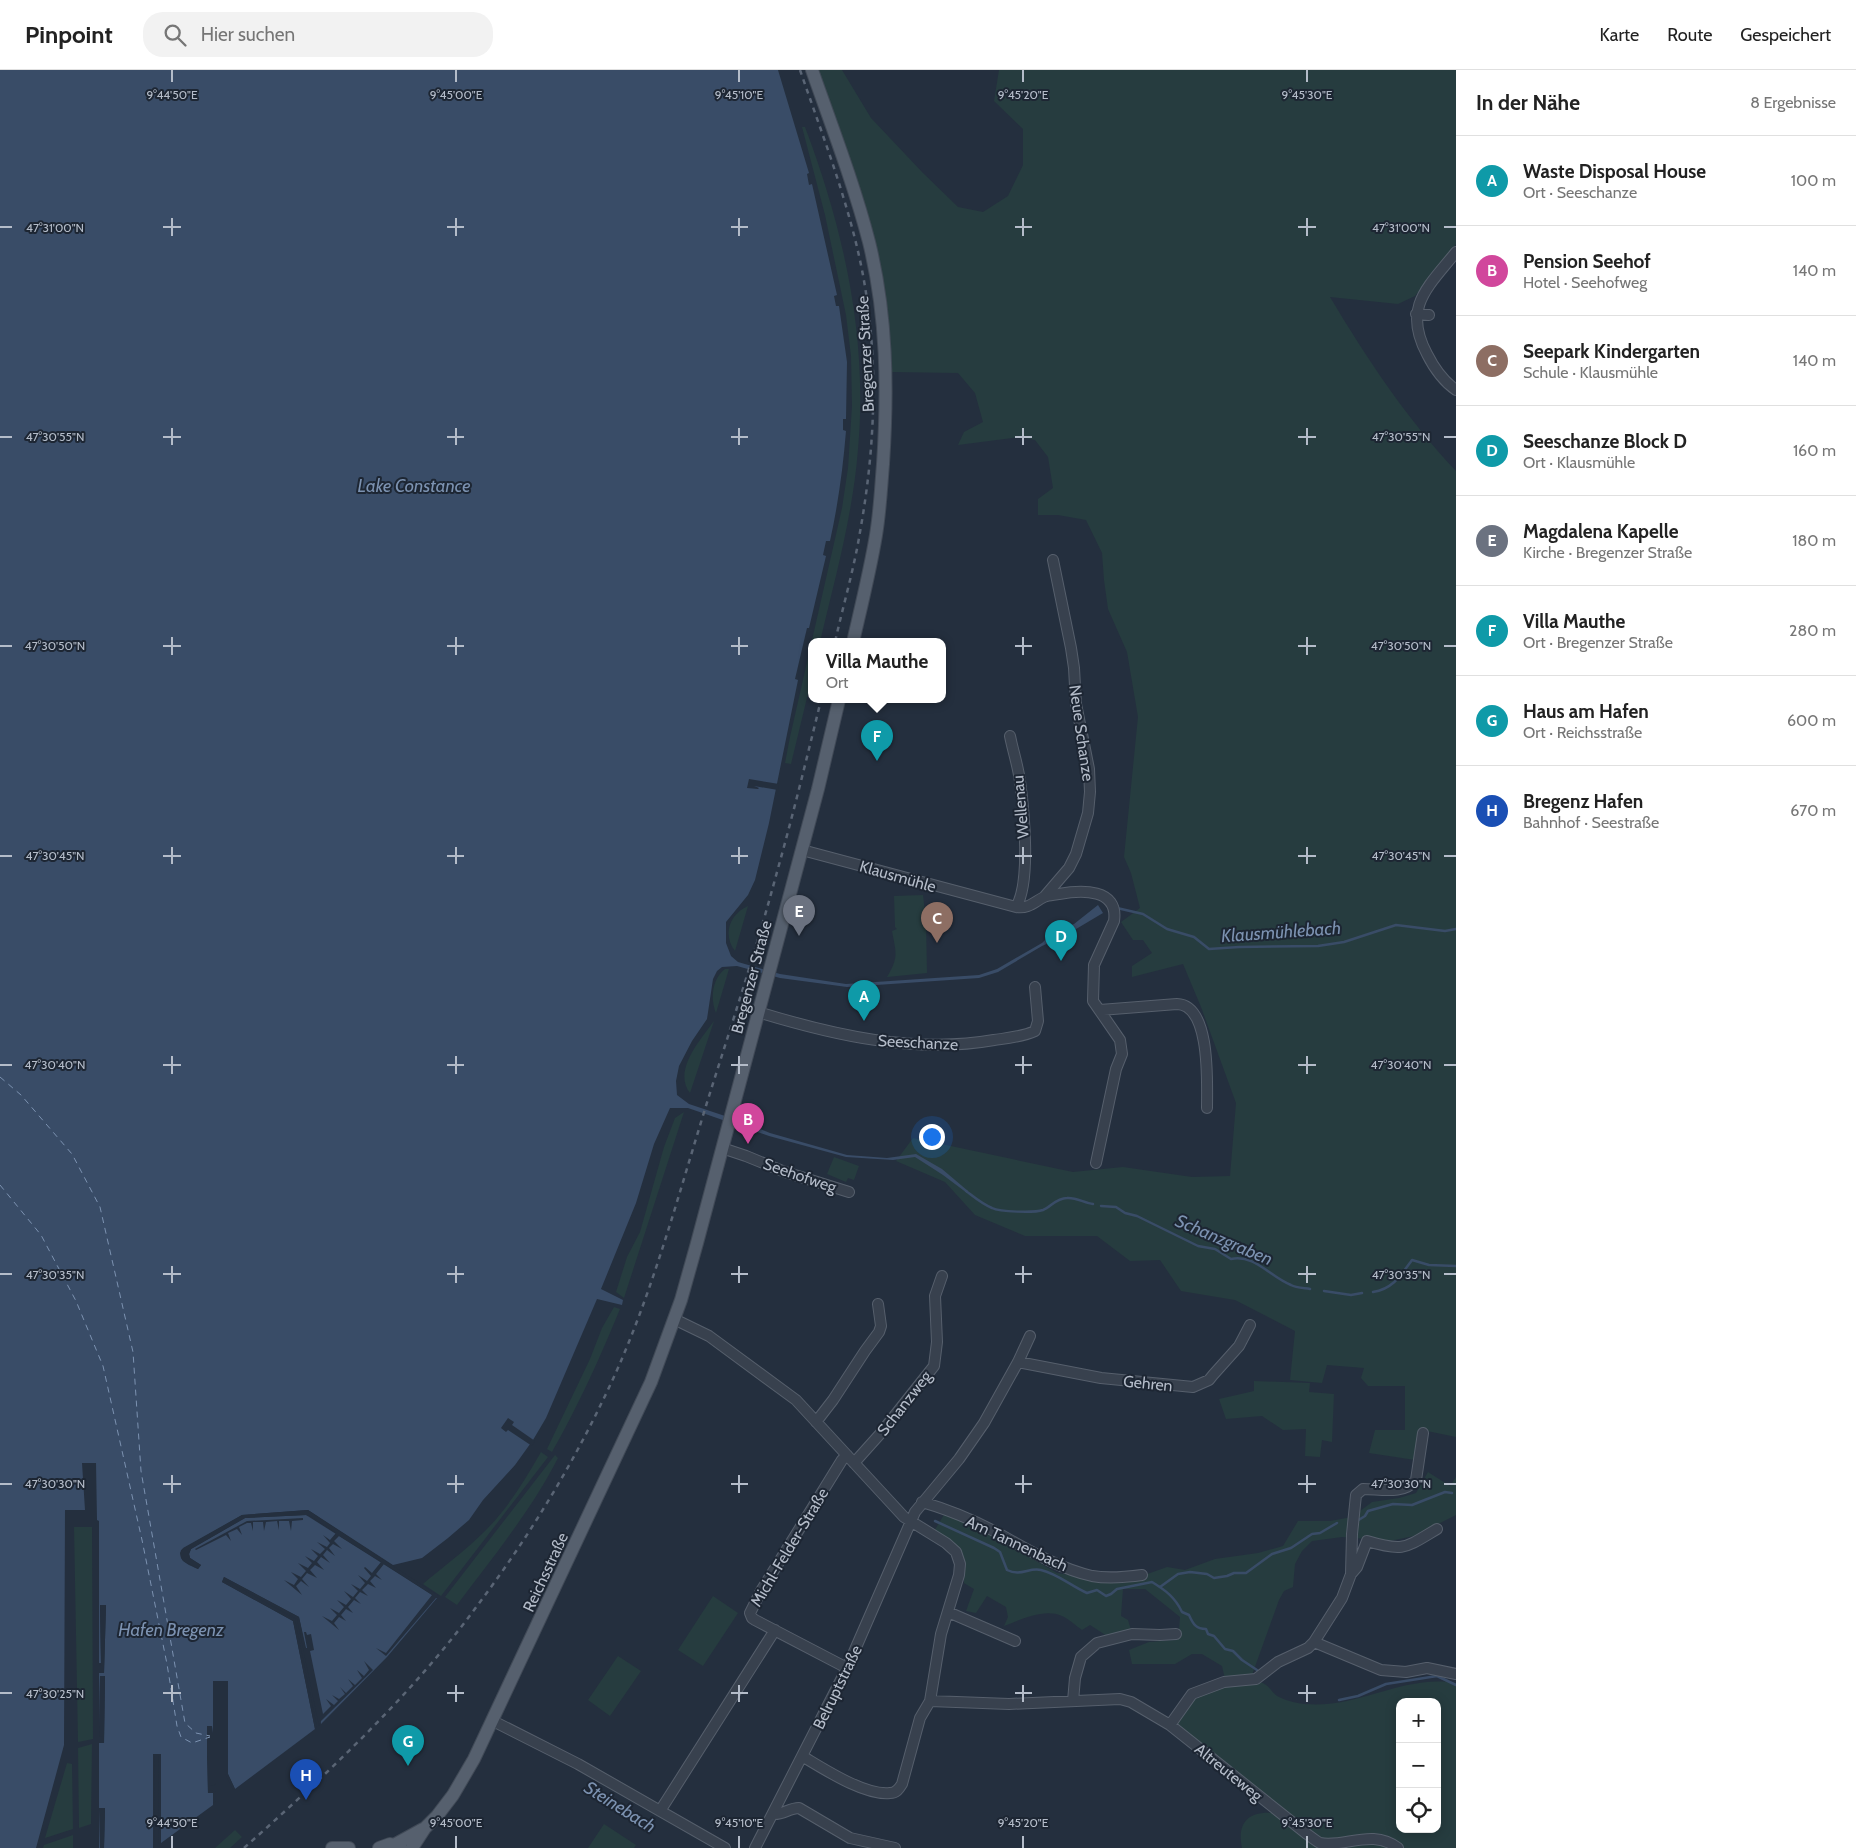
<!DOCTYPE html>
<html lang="de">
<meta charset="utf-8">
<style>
body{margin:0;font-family:Cabin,sans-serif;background:#f2f2f2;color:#222}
.controls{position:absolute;right:15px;bottom:15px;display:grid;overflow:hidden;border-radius:10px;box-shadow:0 2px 12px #0003}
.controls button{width:45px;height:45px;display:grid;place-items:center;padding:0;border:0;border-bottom:1px solid #e0e0e0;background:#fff;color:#222;font:25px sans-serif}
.you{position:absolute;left:931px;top:1066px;width:18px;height:18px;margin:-12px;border:4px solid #fff;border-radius:50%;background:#1a73e8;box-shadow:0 0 0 8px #1a73e833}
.badge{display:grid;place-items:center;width:32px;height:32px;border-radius:50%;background:#111827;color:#fff;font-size:16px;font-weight:700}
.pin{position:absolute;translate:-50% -41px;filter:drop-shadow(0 1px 2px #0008)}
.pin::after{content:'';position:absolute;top:26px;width:18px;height:15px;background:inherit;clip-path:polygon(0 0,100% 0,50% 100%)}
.popup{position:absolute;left:808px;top:568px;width:138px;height:65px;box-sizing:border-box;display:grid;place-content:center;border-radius:10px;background:#fff;filter:drop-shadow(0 1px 4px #0005);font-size:16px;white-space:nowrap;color:#767676}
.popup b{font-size:19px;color:#222}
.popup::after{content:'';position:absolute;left:50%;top:100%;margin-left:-10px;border:10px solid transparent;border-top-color:#fff}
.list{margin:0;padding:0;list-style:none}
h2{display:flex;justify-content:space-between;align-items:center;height:65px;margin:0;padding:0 20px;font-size:21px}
h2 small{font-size:16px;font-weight:400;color:#767676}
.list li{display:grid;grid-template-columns:32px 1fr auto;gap:15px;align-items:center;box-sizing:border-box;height:90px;padding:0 20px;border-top:1px solid #e0e0e0}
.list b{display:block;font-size:19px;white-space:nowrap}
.list p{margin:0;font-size:16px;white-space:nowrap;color:#767676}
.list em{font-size:16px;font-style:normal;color:#767676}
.icon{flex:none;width:28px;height:28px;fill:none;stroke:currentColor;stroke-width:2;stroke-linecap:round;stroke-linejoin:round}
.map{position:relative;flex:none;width:1456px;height:1778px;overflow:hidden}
header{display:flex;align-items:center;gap:30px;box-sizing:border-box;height:70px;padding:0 25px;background:#fff;border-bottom:1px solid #e0e0e0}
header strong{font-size:24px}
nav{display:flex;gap:28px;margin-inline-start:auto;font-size:18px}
.search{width:350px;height:45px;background:#f2f2f2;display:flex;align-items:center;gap:12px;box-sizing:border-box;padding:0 18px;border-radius:20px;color:#767676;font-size:19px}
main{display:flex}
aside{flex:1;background:#fff}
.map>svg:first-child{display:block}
.green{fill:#263c3f;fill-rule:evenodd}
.water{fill:#394c67}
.pier{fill:#242f3e}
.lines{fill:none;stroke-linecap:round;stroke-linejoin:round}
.stream{stroke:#394c67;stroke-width:2.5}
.ferry{stroke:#7c92b1;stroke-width:1;stroke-dasharray:6 5;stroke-linecap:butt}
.minor-casing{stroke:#565f6c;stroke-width:12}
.major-casing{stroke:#414a57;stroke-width:14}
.minor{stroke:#38414e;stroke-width:10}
.major{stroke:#56606e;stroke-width:12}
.rail{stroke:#5a6575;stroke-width:2.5;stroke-dasharray:5 5;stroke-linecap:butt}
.ticks{fill:none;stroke:#b4bcc9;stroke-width:2}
.labels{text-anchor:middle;stroke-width:4;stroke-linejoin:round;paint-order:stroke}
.street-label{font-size:16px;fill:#b4bcc9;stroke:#1d2633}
.water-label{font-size:18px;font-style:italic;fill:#7c92b1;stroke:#1d2633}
.ticks-label{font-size:12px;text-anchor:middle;fill:#b4bcc9;stroke:#1d2633;stroke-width:4;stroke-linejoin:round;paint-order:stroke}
</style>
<header>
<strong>Pinpoint</strong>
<div class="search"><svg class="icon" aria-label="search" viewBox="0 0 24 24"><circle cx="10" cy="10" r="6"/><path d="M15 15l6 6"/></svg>Hier suchen</div>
<nav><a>Karte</a><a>Route</a><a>Gespeichert</a></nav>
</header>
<main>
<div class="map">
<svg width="1456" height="1778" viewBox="0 0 1456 1778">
<rect width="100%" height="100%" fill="#242f3e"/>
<path class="green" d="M817 0H842L871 48 922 102 958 137 983 142 1008 126 1023 95V59L994 31 999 0H1456V174L1415 226 1398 234 1330 227C1367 289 1407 349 1456 401V1367L1427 1361 1415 1390 1369 1383 1375 1360H1405V1316H1368L1361 1308 1364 1298 1327 1295 1322 1313 1290 1310 1295 1261 1235 1230 1181 1221 1160 1190 1130 1191 1097 1166H1025L975 1145 945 1112 896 1091 913 1068 1073 1102 1123 1097 1192 1107 1230 1106 1236 1033 1201 937 1183 894 1132 907V896L1152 883 1143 870H1133L1121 852 1140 838 1131 803 1124 787 1138 647 1127 582 1108 539 1104 510 1102 483 1086 450 1058 445H1038V429L1053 418 1048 387 1035 370 1019 367 958 375 964 362 983 352 975 323 958 303 891 302 888 262Z
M802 57H805C844 160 868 268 858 379 853 445 835 508 820 572H812V607L791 694 785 693 790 667 842 438 848 398 852 336 851 286 846 245 825 145Z
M923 825 926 851 927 903 887 907C899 887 896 883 892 861L897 859 895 857 894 826Z
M748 836 735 881C722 864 730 844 748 836Z
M725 899H729L716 943C710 929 712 909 725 899Z
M714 951 690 1023C672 1000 702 968 714 951Z
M684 1042 624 1228 616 1222 627 1187 640 1162 664 1077 675 1048Z
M834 1087 859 1096 854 1110 848 1108 846 1112 827 1104Z
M614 1237 620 1239C600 1288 578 1336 552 1382L547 1379 590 1289 602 1258Z
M1254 1311 1310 1313 1309 1322 1334 1324 1332 1372 1322 1370 1320 1387 1305 1386 1306 1359 1283 1360 1262 1346 1226 1349 1219 1329 1254 1321Z
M541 1382 548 1387 441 1526 423 1514C443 1497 466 1480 485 1461 508 1438 525 1410 541 1382Z
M555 1385 558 1388C531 1441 492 1488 457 1535L445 1527Z
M1428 1402 1450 1416 1456 1407V1445L1414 1466 1390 1471 1342 1467 1312 1471 1302 1481 1295 1494 1293 1517 1284 1521 1279 1530 1252 1605 1225 1609 1222 1596 1202 1584H1192L1175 1594H1132L1129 1580 1149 1572 1175 1570 1179 1560 1180 1547 1145 1519H1123L1121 1546 1128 1550 1131 1560 1107 1566 1090 1555 1082 1560C1075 1555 1069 1549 1062 1546 1044 1538 1020 1550 1004 1556L1008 1547 1006 1537 987 1526 976 1543 966 1541 974 1519 964 1513C964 1486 953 1479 933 1463L945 1443 1000 1463 1029 1487 1057 1503 1096 1509 1139 1507 1167 1497 1185 1500 1215 1489 1258 1483 1283 1476 1298 1451H1330L1352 1447 1372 1432 1399 1428 1416 1423Z
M74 1457H92L93 1669 78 1672Z
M713 1526 738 1543 703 1596 678 1580Z
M618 1586 641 1601 610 1646 588 1630Z
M1258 1611C1272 1616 1269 1621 1279 1627 1283 1629 1289 1631 1293 1632 1350 1645 1400 1603 1456 1613V1778H1242C1237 1754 1247 1741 1273 1743L1175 1654 1193 1628 1226 1614ZM1400 1632H1437V1759H1400Z
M92 1674 91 1754 79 1758 78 1678Z
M67 1693 72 1694 73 1759 45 1768Z
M604 1754 636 1775 634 1778H588Z
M235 1760 242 1767 230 1778H215Z
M73 1765V1778H43L44 1775Z"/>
<path class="water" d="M0 0H778L809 103 807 104 809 115 812 114 837 225 834 226 836 236H839L847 292 846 349H843V360L846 361C843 398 838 435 830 471H826L823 485 826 486 809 558H807L795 609 798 610 769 753 755 810 748 825 726 852V873L731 886 738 892 780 904 846 914 979 905 997 899 1042 873 1047 868 1074 854 1098 835 1103 843 1066 865 1042 876 998 902 979 908 847 917 780 908 737 896 722 897 717 901 713 909 707 949 692 971 679 996 676 1011 677 1025 689 1034 740 1051 770 1063 847 1085 887 1088 916 1084 942 1099 968 1121 967 1123 943 1105 915 1087 893 1090 846 1087 769 1066 688 1038H670L654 1074 636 1133 601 1219 623 1230 622 1235 597 1229 546 1348 533 1370 515 1395 483 1430 469 1450 448 1468 422 1488 393 1495 308 1440 242 1445 181 1480C178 1492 189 1495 198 1499L201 1495 190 1488 189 1484 191 1479 245 1448 306 1445 437 1528 387 1587 321 1654 299 1547 224 1507 222 1512 293 1551 315 1659 235 1719 228 1704V1611H213V1713H212V1656H207L208 1723H213V1735L161 1773V1684H153V1778H104L105 1738H100V1778H99V1673H104L105 1606H100L99 1664V1603H104L106 1536 100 1535 101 1593H99V1451L97 1450 96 1393H82L85 1440H65L64 1675 36 1778H0Z"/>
<path class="pier" d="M749 709 779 714 778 720 754 716 759 718 758 719 747 718Z
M508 1348 514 1352 512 1355 535 1371 532 1376 508 1360 506 1362 501 1358Z
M308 1440 439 1526 437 1528H436L386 1586 376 1578 386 1583 432 1525 384 1494 376 1504 382 1510 375 1506 370 1511 376 1518 368 1514 362 1520 368 1526 360 1522 355 1528 361 1534 354 1530 348 1537 353 1543 346 1539 341 1545 346 1551 339 1547 334 1553 339 1560 322 1546 332 1551 337 1545 330 1538 339 1543 344 1537 337 1530 346 1535 351 1529 344 1521 353 1527 358 1521 351 1514 360 1519 365 1513 358 1505 367 1511 371 1506 364 1498 365 1497 372 1503 381 1492 339 1466 334 1471 342 1479 333 1474 329 1478 335 1486 327 1480 323 1485 330 1493 321 1487 317 1492 324 1500 315 1495 310 1500 317 1508 307 1503 302 1509 309 1517 301 1511 296 1516 302 1525 284 1510 294 1515 298 1509 291 1502 301 1507 306 1501 298 1493 308 1498 312 1493 305 1486 314 1491 318 1486 311 1479 320 1484 325 1479 317 1472 327 1477 330 1473 323 1465 330 1470 336 1463 310 1446 306 1445 245 1448 191 1479 189 1484 190 1488 201 1495 198 1499 183 1491 181 1488 180 1483 183 1478 242 1445Z
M303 1448V1450L292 1451 291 1461 289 1451H279V1460L277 1451 266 1452 264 1461 263 1452H253V1461L251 1453H247L239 1457 242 1465 237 1459 228 1463 231 1471 226 1465 196 1480 195 1479 247 1451Z
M224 1507 299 1547 306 1578H307L304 1562H306L307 1565 311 1564 314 1580 310 1581 323 1644 331 1636 326 1629 334 1635 338 1631 332 1625 339 1629 345 1624 340 1617 346 1623 353 1616 348 1609 355 1615 362 1608 357 1600 364 1606 369 1600 364 1591 373 1600 321 1651 319 1656 297 1549 225 1510 295 1549 317 1657 315 1659 293 1551 222 1512Z
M100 1535H106L104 1603H99V1600H102V1595L99 1596 101 1593Z
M100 1606H105L104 1673H99V1671H102V1666L99 1667Z
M213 1611H228V1704L235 1719 233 1720 225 1704V1613H216V1713L214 1716 210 1715V1720L216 1722V1731L213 1733V1723H208L207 1686V1656H212L213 1663Z
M153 1684H161V1773L159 1774 158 1686H155L154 1778H153Z
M99 1738H105L104 1778H100Z"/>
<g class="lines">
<path class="stream" d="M1117 838 1143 844 1167 859 1194 867 1209 879 1239 877 1318 876 1344 872 1396 855 1445 861 1456 859
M966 1121C974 1127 982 1134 992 1138 1000 1142 1034 1143 1043 1140 1051 1137 1056 1128 1067 1128 1075 1127 1085 1133 1093 1134
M1101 1136 1116 1137 1125 1143 1137 1146 1198 1176 1215 1179 1231 1189C1255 1184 1270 1207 1291 1215 1296 1218 1304 1218 1310 1219
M1324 1221 1351 1225 1362 1223
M1373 1222C1393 1219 1401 1205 1412 1190L1429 1195 1456 1196
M935 1451 994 1478 1000 1482 1007 1500C1021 1507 1029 1497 1041 1500 1058 1504 1071 1516 1087 1523L1097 1520 1106 1526 1111 1524 1117 1519 1152 1512C1165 1520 1175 1527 1182 1542L1189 1545C1193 1554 1196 1559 1206 1559L1208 1564 1214 1566 1225 1579 1233 1581 1242 1590 1257 1600
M1357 1451 1365 1446 1368 1441 1393 1434 1412 1435 1445 1422 1452 1423
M1160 1517 1178 1504 1190 1502 1207 1504 1214 1508 1227 1506 1234 1503H1246L1272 1484 1291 1478 1312 1464 1320 1463 1337 1453
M1339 1630 1358 1626 1386 1614 1437 1606 1456 1615"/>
<path class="ferry" d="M0 1007 21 1025 72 1084 100 1137 133 1282 141 1401 185 1653 196 1663 210 1666
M0 1115 41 1165 76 1231 103 1296 142 1470 167 1594 177 1656 181 1667 192 1673 210 1667"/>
<g class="minor-casing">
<path id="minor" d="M1456 182C1428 217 1402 237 1427 284 1434 298 1443 311 1456 320
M1416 244 1429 245
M1010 666C1013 681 1018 696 1020 711 1024 741 1031 813 1016 837
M802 780 1016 837C1029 839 1034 832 1044 827 1048 825 1055 825 1059 824 1081 820 1119 818 1114 851L1094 895 1093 931 1120 970 1122 984 1116 999 1096 1093
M1045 826 1069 798 1076 784 1088 743 1090 722 1089 699 1076 634 1074 598 1071 578 1053 490
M1100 940 1177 934C1211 935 1207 1013 1207 1038
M758 942C833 965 915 984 994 970 1008 968 1022 967 1035 961L1038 951 1035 917
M722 1078 746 1086 785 1102 849 1122
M674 1249 709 1266 796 1330 904 1447 946 1473 956 1482 960 1494 959 1505 941 1564 930 1631
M1018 1292 1101 1308 1193 1317 1209 1310 1213 1305 1239 1276 1250 1255
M816 1352 833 1330 865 1281 879 1262 881 1256 878 1234
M854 1393 880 1364 934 1296 937 1272 935 1226 942 1206
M922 1432C946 1439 971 1449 994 1461 1025 1478 1057 1498 1092 1506 1109 1509 1126 1507 1142 1505
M1351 1504 1357 1497 1367 1471C1404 1482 1405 1478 1437 1459
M948 1542 1015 1571
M1314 1572 1381 1600 1406 1602 1427 1598 1456 1604
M847 1598 755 1550 752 1548 750 1543 761 1521 842 1390 847 1385
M1073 1631 1075 1608 1081 1587 1097 1573 1132 1564 1160 1565 1176 1564
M493 1651 578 1694 725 1778
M1170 1655 1192 1624 1224 1612 1256 1609 1278 1592 1308 1578 1314 1572 1342 1528 1351 1504 1352 1464 1356 1425 1363 1419C1381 1419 1403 1425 1416 1410L1423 1363
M802 1686C824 1699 865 1726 890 1723 896 1723 899 1719 902 1714L920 1648 930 1631 1009 1634 1120 1629 1131 1632 1170 1655 1307 1764C1311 1767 1316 1771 1320 1773 1345 1778 1372 1758 1398 1778
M660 1741 775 1560
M773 1744C783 1745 789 1738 799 1738L850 1768 895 1778
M755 1778 847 1598 915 1442 959 1389 984 1353 1018 1292 1030 1266"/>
</g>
<g class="major-casing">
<path id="major" d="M812 0C832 57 854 114 869 172 887 245 888 319 883 394 881 418 880 441 876 465 870 501 861 537 853 572
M394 1775 423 1759
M332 1778H349
M379 1778 390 1774 401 1778
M412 1778 425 1758 437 1746 453 1725 474 1689 651 1312 681 1230 697 1173 818 719 839 630"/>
</g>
<use href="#minor" class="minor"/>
<use href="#major" class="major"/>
<path class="rail" d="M800 0C822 64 847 128 861 195 879 283 876 373 860 462 854 499 843 536 835 572
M244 1778C327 1704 411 1626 477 1536 526 1471 569 1401 604 1328 651 1232 678 1125 710 1023 733 950 757 877 777 802 793 745 807 687 821 630"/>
</g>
<path class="ticks" d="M172 0V12M456 0V12M739 0V12M1023 0V12M1307 0V12M172 148V166M456 148V166M739 148V166M1023 148V166M1307 148V166M0 157H12M163 157H181M447 157H464M731 157H748M1015 157H1032M1298 157H1316M1444 157H1456M172 358V375M456 358V375M739 358V375M1023 358V375M1307 358V375M0 367H12M163 367H181M447 367H464M731 367H748M1015 367H1032M1298 367H1316M1444 367H1456M172 567V585M456 567V585M739 567V585M1023 567V585M1307 567V585M0 576H12M163 576H181M447 576H464M731 576H748M1015 576H1032M1298 576H1316M1444 576H1456M172 777V794M456 777V794M739 777V794M1023 777V794M1307 777V794M0 786H12M163 786H181M447 786H464M731 786H748M1015 786H1032M1298 786H1316M1444 786H1456M172 986V1004M456 986V1004M739 986V1004M1023 986V1004M1307 986V1004M0 995H12M163 995H181M447 995H464M731 995H748M1015 995H1032M1298 995H1316M1444 995H1456M172 1196V1213M456 1196V1213M739 1196V1213M1023 1196V1213M1307 1196V1213M0 1204H12M163 1204H181M447 1204H464M731 1204H748M1015 1204H1032M1298 1204H1316M1444 1204H1456M172 1405V1423M456 1405V1423M739 1405V1423M1023 1405V1423M1307 1405V1423M0 1414H12M163 1414H181M447 1414H464M731 1414H748M1015 1414H1032M1298 1414H1316M1444 1414H1456M172 1615V1632M456 1615V1632M739 1615V1632M1023 1615V1632M1307 1615V1632M0 1623H12M163 1623H181M447 1623H464M731 1623H748M1015 1623H1032M1298 1623H1316M172 1766V1778M456 1766V1778M739 1766V1778M1023 1766V1778M1307 1766V1778"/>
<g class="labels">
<g class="street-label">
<text transform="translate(865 284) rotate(-93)" y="6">Bregenzer Straße</text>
<text transform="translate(1082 663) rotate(82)" y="6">Neue Schanze</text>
<text transform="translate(1020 737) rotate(-95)" y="6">Wellenau</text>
<text transform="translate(898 806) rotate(16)" y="6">Klausmühle</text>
<text transform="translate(751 907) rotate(-75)" y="6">Bregenzer Straße</text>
<text transform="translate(918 972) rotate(3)" y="6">Seeschanze</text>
<text transform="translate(800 1105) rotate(19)" y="6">Seehofweg</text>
<text transform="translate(1148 1313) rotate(6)" y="6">Gehren</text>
<text transform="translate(904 1333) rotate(-52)" y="6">Schanzweg</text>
<text transform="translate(1017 1473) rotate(25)" y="6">Am Tannenbach</text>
<text transform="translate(789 1477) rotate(-59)" y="6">Michl-Felder-Straße</text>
<text transform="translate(545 1502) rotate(-65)" y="6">Reichsstraße</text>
<text transform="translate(837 1617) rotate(-64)" y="6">Belruptstraße</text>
<text transform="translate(1229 1702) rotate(39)" y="6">Altreuteweg</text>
</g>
<g class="water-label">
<text x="414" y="422">Lake Constance</text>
<text transform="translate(1281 862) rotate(-4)" y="6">Klausmühlebach</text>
<text transform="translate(1224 1170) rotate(23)" y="6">Schanzgraben</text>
<text x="171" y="1566">Hafen Bregenz</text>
<text transform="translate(620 1737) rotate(32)" y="6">Steinebach</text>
</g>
</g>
<g class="ticks-label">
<text x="172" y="29">9°44'50"E</text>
<text x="456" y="29">9°45'00"E</text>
<text x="739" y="29">9°45'10"E</text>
<text x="1023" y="29">9°45'20"E</text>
<text x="1307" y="29">9°45'30"E</text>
<text x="55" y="162">47°31'00"N</text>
<text x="1401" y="162">47°31'00"N</text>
<text x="55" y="371">47°30'55"N</text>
<text x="1401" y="371">47°30'55"N</text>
<text x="55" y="580">47°30'50"N</text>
<text x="1401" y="580">47°30'50"N</text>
<text x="55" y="790">47°30'45"N</text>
<text x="1401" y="790">47°30'45"N</text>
<text x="55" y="999">47°30'40"N</text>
<text x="1401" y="999">47°30'40"N</text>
<text x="55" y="1209">47°30'35"N</text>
<text x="1401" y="1209">47°30'35"N</text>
<text x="55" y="1418">47°30'30"N</text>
<text x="1401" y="1418">47°30'30"N</text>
<text x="55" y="1628">47°30'25"N</text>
<text x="172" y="1757">9°44'50"E</text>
<text x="456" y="1757">9°45'00"E</text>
<text x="739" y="1757">9°45'10"E</text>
<text x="1023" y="1757">9°45'20"E</text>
<text x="1307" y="1757">9°45'30"E</text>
</g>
</svg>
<div class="controls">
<button>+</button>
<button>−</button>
<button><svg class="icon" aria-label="locate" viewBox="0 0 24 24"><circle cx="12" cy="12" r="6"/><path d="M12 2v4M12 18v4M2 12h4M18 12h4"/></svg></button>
</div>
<div class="you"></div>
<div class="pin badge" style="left:864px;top:951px;background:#0f9aa8">A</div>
<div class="pin badge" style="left:748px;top:1074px;background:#d1479c">B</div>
<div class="pin badge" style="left:937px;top:873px;background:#8d6e63">C</div>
<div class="pin badge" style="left:1061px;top:891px;background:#0f9aa8">D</div>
<div class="pin badge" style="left:799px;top:866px;background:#6b7280">E</div>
<div class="pin badge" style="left:877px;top:691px;background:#0f9aa8">F</div>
<div class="popup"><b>Villa Mauthe</b>Ort</div>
<div class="pin badge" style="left:408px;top:1696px;background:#0f9aa8">G</div>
<div class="pin badge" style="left:306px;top:1730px;background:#1a4fb4">H</div>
</div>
<aside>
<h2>In der Nähe<small>8 Ergebnisse</small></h2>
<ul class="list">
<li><span class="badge" style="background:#0f9aa8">A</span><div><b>Waste Disposal House</b><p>Ort · Seeschanze</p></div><em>100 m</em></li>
<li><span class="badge" style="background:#d1479c">B</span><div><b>Pension Seehof</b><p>Hotel · Seehofweg</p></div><em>140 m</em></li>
<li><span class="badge" style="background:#8d6e63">C</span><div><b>Seepark Kindergarten</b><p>Schule · Klausmühle</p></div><em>140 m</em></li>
<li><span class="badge" style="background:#0f9aa8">D</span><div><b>Seeschanze Block D</b><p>Ort · Klausmühle</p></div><em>160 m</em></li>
<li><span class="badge" style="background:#6b7280">E</span><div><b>Magdalena Kapelle</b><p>Kirche · Bregenzer Straße</p></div><em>180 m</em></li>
<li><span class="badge" style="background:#0f9aa8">F</span><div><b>Villa Mauthe</b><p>Ort · Bregenzer Straße</p></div><em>280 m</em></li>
<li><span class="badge" style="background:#0f9aa8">G</span><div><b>Haus am Hafen</b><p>Ort · Reichsstraße</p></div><em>600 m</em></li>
<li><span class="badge" style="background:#1a4fb4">H</span><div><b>Bregenz Hafen</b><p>Bahnhof · Seestraße</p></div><em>670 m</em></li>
</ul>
</aside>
</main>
